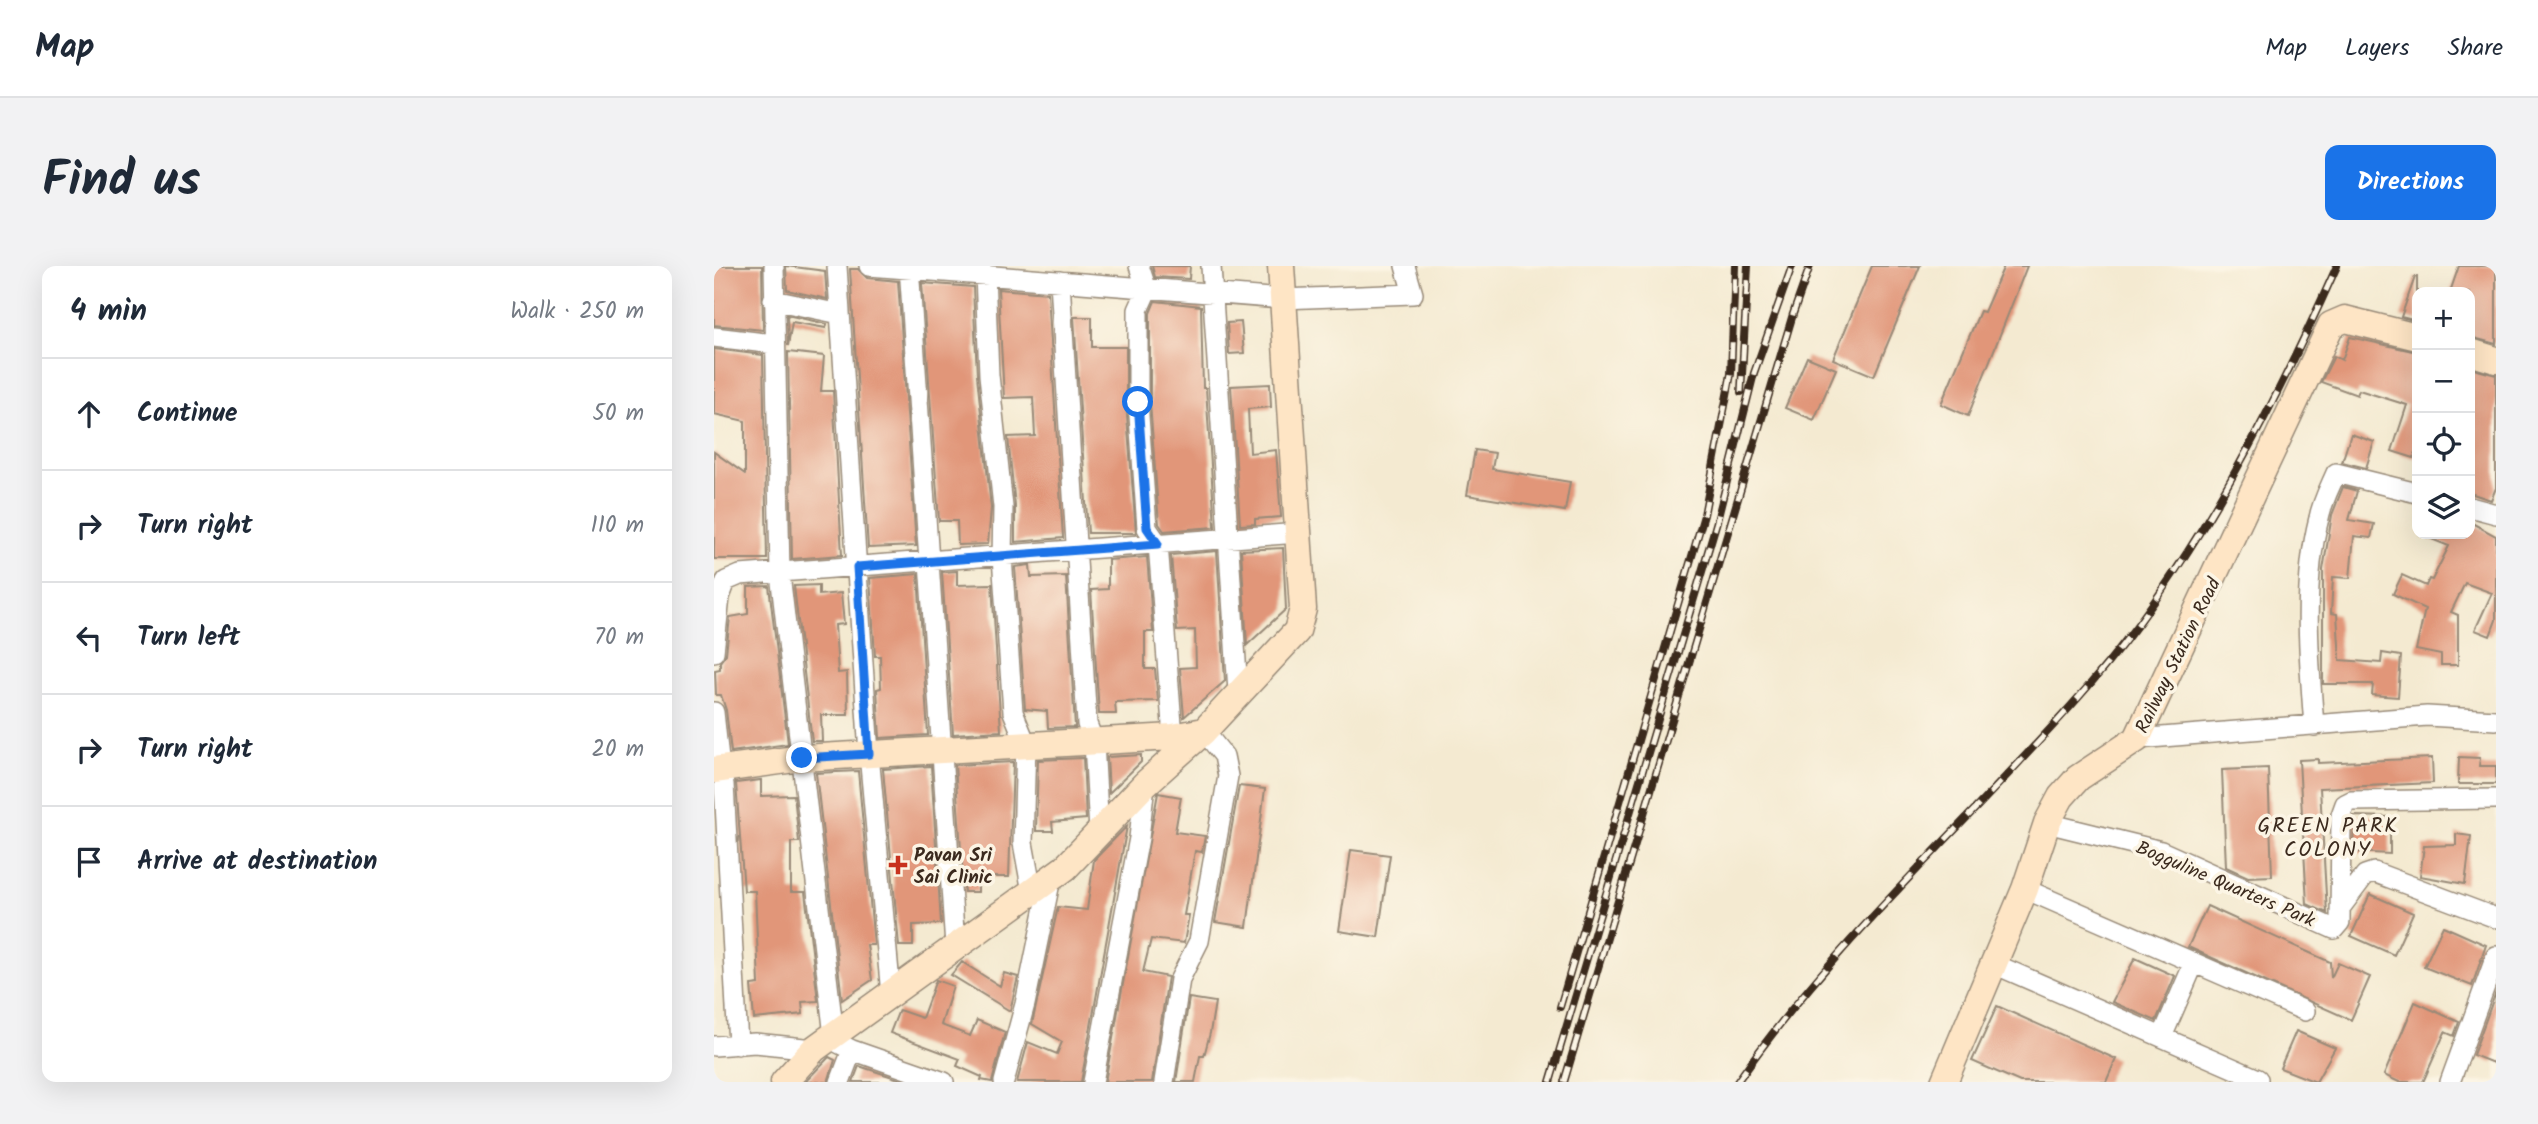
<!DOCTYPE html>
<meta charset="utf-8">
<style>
body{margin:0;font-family:Kalam,sans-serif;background:#f2f2f3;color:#1f2937}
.controls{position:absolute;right:21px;top:21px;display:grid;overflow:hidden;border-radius:14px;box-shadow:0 7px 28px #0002}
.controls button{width:63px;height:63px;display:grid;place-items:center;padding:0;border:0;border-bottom:2px solid #e0e1e3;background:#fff;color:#1f2937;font:35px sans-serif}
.stop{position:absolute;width:21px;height:21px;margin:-16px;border:5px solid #1a73e8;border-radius:50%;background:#fff}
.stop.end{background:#1a73e8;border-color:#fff;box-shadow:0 2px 7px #0008}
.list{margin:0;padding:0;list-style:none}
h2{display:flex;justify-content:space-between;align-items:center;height:91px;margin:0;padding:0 28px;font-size:30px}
h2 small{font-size:23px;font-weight:400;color:#747a83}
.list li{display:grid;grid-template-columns:46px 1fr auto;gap:21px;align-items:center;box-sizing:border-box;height:112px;padding:0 28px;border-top:2px solid #e0e1e3}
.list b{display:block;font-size:26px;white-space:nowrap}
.list em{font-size:23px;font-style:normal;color:#747a83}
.icon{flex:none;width:38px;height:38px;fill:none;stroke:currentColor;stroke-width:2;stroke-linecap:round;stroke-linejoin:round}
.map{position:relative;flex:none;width:1782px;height:816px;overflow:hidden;border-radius:14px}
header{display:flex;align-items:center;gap:42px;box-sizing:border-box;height:98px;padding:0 35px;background:#fff;border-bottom:2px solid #e0e1e3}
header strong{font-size:33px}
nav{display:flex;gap:38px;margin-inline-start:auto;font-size:24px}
.intro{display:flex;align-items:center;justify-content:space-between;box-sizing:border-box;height:168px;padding:0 42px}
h1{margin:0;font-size:49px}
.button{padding:18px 32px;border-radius:14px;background:#1a73e8;color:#fff;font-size:24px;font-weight:700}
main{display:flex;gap:42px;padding:0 42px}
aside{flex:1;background:#fff;border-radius:14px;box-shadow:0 7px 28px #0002}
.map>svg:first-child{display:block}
.building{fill:#e19679}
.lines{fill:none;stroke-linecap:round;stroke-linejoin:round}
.street-casing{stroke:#988a78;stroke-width:22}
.secondary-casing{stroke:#988a78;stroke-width:29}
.street{stroke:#fff;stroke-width:19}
.secondary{stroke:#fee5c5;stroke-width:26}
.rail-casing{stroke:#3b2a1e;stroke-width:8}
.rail{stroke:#fcf5e5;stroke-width:5;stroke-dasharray:16;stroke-linecap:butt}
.route{stroke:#1a73e8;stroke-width:9}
.poi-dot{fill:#c8321e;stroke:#fcf5e5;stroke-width:2.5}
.labels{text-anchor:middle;stroke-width:7;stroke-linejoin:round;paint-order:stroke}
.street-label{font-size:19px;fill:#3b2a1e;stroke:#fcf5e5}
.poi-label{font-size:19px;font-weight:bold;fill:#3b2a1e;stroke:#fcf5e5;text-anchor:start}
.neighbourhood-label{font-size:21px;letter-spacing:2px;fill:#3b2a1e;stroke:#fcf5e5}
</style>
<header>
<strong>Map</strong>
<nav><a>Map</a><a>Layers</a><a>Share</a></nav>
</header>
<div class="intro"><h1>Find us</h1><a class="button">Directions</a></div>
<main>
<aside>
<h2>4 min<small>Walk · 250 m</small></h2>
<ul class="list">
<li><svg class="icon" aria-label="ahead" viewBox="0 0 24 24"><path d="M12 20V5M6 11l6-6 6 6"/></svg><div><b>Continue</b></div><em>50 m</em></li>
<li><svg class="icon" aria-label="right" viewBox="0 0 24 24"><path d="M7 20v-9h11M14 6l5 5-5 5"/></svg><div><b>Turn right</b></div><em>110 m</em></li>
<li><svg class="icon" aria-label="left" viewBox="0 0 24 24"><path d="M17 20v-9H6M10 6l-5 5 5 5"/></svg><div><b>Turn left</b></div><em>70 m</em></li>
<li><svg class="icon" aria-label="right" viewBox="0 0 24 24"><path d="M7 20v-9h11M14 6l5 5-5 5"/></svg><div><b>Turn right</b></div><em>20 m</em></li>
<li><svg class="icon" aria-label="arrive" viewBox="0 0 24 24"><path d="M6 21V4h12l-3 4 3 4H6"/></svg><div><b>Arrive at destination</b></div></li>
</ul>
</aside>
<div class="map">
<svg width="1782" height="816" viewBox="0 0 1782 816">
<rect width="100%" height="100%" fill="#fcf5e5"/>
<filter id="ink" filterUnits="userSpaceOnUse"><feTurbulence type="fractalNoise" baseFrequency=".0143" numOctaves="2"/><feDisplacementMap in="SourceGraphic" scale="14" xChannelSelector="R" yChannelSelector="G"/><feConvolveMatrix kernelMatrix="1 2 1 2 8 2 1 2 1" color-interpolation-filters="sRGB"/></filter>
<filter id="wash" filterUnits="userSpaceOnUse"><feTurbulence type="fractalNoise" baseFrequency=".00686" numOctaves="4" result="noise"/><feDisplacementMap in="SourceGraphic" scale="28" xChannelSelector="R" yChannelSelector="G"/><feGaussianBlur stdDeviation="1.57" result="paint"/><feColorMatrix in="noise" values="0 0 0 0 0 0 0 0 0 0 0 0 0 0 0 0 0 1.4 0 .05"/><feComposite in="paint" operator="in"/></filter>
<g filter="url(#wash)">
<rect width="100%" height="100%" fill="#f4ead1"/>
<g id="blocks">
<path class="building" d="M0 0H48L49 64 0 59Z
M72 0 111 5 113 33 73 24Z
M438 0H476L475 13 441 11Z
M1158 0H1206L1160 110 1119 93Z
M1290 0H1313L1254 150 1227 138 1266 45 1270 46Z
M1745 0H1782V78L1756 71V26H1736Z
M136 3H144L153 12 184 15 202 280 154 282Z
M1701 11H1703V55L1687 51Z
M208 17 259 21 263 110 277 242 274 278 244 279 243 255H225Z
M284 23 334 27 349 272 301 276V240L294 171 321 170 319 131 290 132Z
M441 35 487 40 489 122H492L501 261 450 265 445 258 436 136V47Z
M73 49 113 58 112 62 78 56 74 80Z
M360 51H378V81H412V137L422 267H374Z
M527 56 530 87 515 88 513 57Z
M1636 71 1703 86V182L1700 192 1678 185 1693 139 1645 124 1643 129 1607 116 1620 90 1628 94Z
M0 83 49 89 53 293H0V186L31 208V155L0 148Z
M74 86 110 90 107 125H119L128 289 78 293Z
M1093 91 1122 103 1100 154 1071 142Z
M1756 102 1782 109V222L1777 234 1756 227Z
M556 118 557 141 534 143 536 187 562 184 567 251 541 253V258L526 259 517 120Z
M1637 168 1660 176 1652 202 1628 196Z
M761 184 781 187 778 203 856 216 851 245 753 229Z
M1629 221 1643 225 1635 254 1660 258 1657 272 1640 270 1636 312 1619 311 1617 347 1623 348 1626 394 1667 397 1668 387 1687 390 1684 431 1658 429 1659 418H1609V304L1618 249Z
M1756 256 1782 270V354L1776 370 1761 364 1778 327 1751 317 1737 346 1744 349V399H1727V389L1702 384 1711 343 1679 328 1688 309 1712 320 1715 313 1718 314 1735 280 1705 268H1756Z
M569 282 572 343 533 379 527 284Z
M503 285 511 415 470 451 466 402 482 401 481 364 463 365 457 289Z
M433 291 439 366H431V403H441L444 435 401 436 402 448H385L377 324 394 323V294Z
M316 299 317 311 352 310 361 461 334 462 333 445 311 443 301 301Z
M243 305V319L278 318 287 465 239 468 228 306Z
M204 308 214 469 166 472 163 423 167 422 166 390H161L156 312Z
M105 319V329L127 327 130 358 121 359 124 407 133 406 134 449H107L108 475H98L80 320Z
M55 320 74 478 17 486 12 444 7 429H2L1 404 6 403V396L12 388 16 351 34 348V321Z
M427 489V496L395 527 393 491Z
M1745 491 1766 492 1765 500H1782V518H1744Z
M369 492 372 553 338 556 339 565H322L324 494Z
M1718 492 1719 517 1606 522 1613 647 1593 638 1585 494 1604 493V497Z
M299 496 295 611H264V626H250L241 499Z
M217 500 227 658 199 659V680H185L169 503Z
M1554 502 1558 610 1534 611 1512 601 1508 504Z
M144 505 160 679H153L158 714 128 734 102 507Z
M47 514V530L80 529 85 576H77V626H91L104 735 88 736 89 748 40 753 37 719 45 718 41 625H30L22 517Z
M525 520 551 523 533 661 501 656Z
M444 527 467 531 461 566 491 570 488 586 481 585 470 649H475L470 677 437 673 429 706 454 711 438 816H391Z
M1640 550 1676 551V588L1639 586Z
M413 560 367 816H303L314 776 343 788 348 776 318 758 344 641 373 644 380 594Z
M1742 568 1757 570 1751 618 1706 610 1710 580 1742 579Z
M637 584 676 589 664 671 625 665Z
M1656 628 1699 647 1680 689 1637 670Z
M1493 640 1616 696 1617 712 1624 697 1656 711 1637 754 1474 681Z
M1729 660 1772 679 1758 720 1710 701Z
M1421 692 1461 710 1442 755 1398 736Z
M248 696 286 720 290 707 304 711 296 745 237 709Z
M222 714 239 720 227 759 256 770 263 754 291 766 278 816 267 814 268 811 243 800 246 793 176 767 185 744 208 752Z
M1782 726V789L1779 797 1759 789Z
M475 732 501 736 496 767 490 790H486L481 816H462Z
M1701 736 1745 756 1740 770 1731 766 1709 816H1685L1670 809Z
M1283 740 1402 793 1392 816H1306L1258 795Z
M1582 765 1621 782 1602 816 1566 802Z
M115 791 121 794 114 816H91Z
M145 800 191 815V816H139Z"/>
</g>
</g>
<g filter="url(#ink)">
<use href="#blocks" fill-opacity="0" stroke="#988a78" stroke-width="2"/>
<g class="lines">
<g class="street-casing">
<path id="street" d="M60 0 66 308 120 770 124 777 138 784 230 816
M123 0 155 488 177 729
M155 0 568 33 699 28 691 0
M195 0 241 680
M425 0 433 24 424 44V136L433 262 444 278 459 471
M497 0 524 426
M271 8 275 109 289 241 288 291 299 446 312 478 309 577 318 626
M346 15 373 458 380 476 385 566
M59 34 126 48
M0 71 60 78
M1756 241 1782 248
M0 386 6 331 12 315 26 309 585 267
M0 446 6 503
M1600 460C1595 393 1588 318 1605 252 1608 236 1616 221 1622 207L1703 227
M1423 473 1713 450 1782 454
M10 518 24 779
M1333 557 1447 585 1620 663 1626 656 1627 549 1631 538 1637 535 1782 533
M1311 623 1591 745
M1627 641 1651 609 1660 606 1782 652
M1280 698 1544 813
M1448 771 1480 697
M0 780 41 777 100 783
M126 816 138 784
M290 816 311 738 337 612
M379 816 425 572 431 518
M450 816 466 713 485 675 514 510 510 490 490 465
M1736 816 1782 690"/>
</g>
<g class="secondary-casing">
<path id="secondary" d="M1756 86 1782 94
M0 504 88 492 459 471 490 465
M70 816 100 783 351 602 431 518 490 465 583 365 589 343 567 0
M1230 816 1311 623 1333 557 1347 531 1364 512 1423 473 1617 59 1631 53 1703 71"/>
</g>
<use href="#street" class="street"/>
<use href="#secondary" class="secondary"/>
<g class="rail-casing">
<path id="rail" d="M1027 126 1034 0
M846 741 990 249 1017 108 1021 0
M836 816 1003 255 1040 107 1078 0
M850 816 1079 48 1096 0
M1023 816C1124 670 1262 551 1377 417 1480 298 1559 143 1623 0"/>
</g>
<use href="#rail" class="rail"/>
</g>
</g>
<g class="lines" filter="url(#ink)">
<path class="route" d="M88 492 155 488 143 301 444 278 433 262 424 136"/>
</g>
<path class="poi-dot" d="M180.5 588.5h7v7h7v7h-7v7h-7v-7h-7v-7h7z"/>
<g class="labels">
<g class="street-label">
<text transform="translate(1463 389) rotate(-64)" y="7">Railway Station Road</text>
<text transform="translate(1512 617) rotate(23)" y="7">Bogguline Quarters Park</text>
</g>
<g class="poi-label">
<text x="200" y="595">Pavan Sri<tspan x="200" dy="22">Sai Clinic</tspan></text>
</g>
<g class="neighbourhood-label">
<text x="1614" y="566">GREEN PARK<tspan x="1614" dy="24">COLONY</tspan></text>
</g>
</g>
</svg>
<div class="controls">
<button>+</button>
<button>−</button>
<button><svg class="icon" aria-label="locate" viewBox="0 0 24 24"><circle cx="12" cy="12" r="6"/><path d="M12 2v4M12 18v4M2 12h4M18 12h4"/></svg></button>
<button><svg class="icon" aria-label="layers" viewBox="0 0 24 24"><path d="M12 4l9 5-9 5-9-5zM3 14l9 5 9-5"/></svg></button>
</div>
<div class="stop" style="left:424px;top:136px"></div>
<div class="stop end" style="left:88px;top:492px"></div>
</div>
</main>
